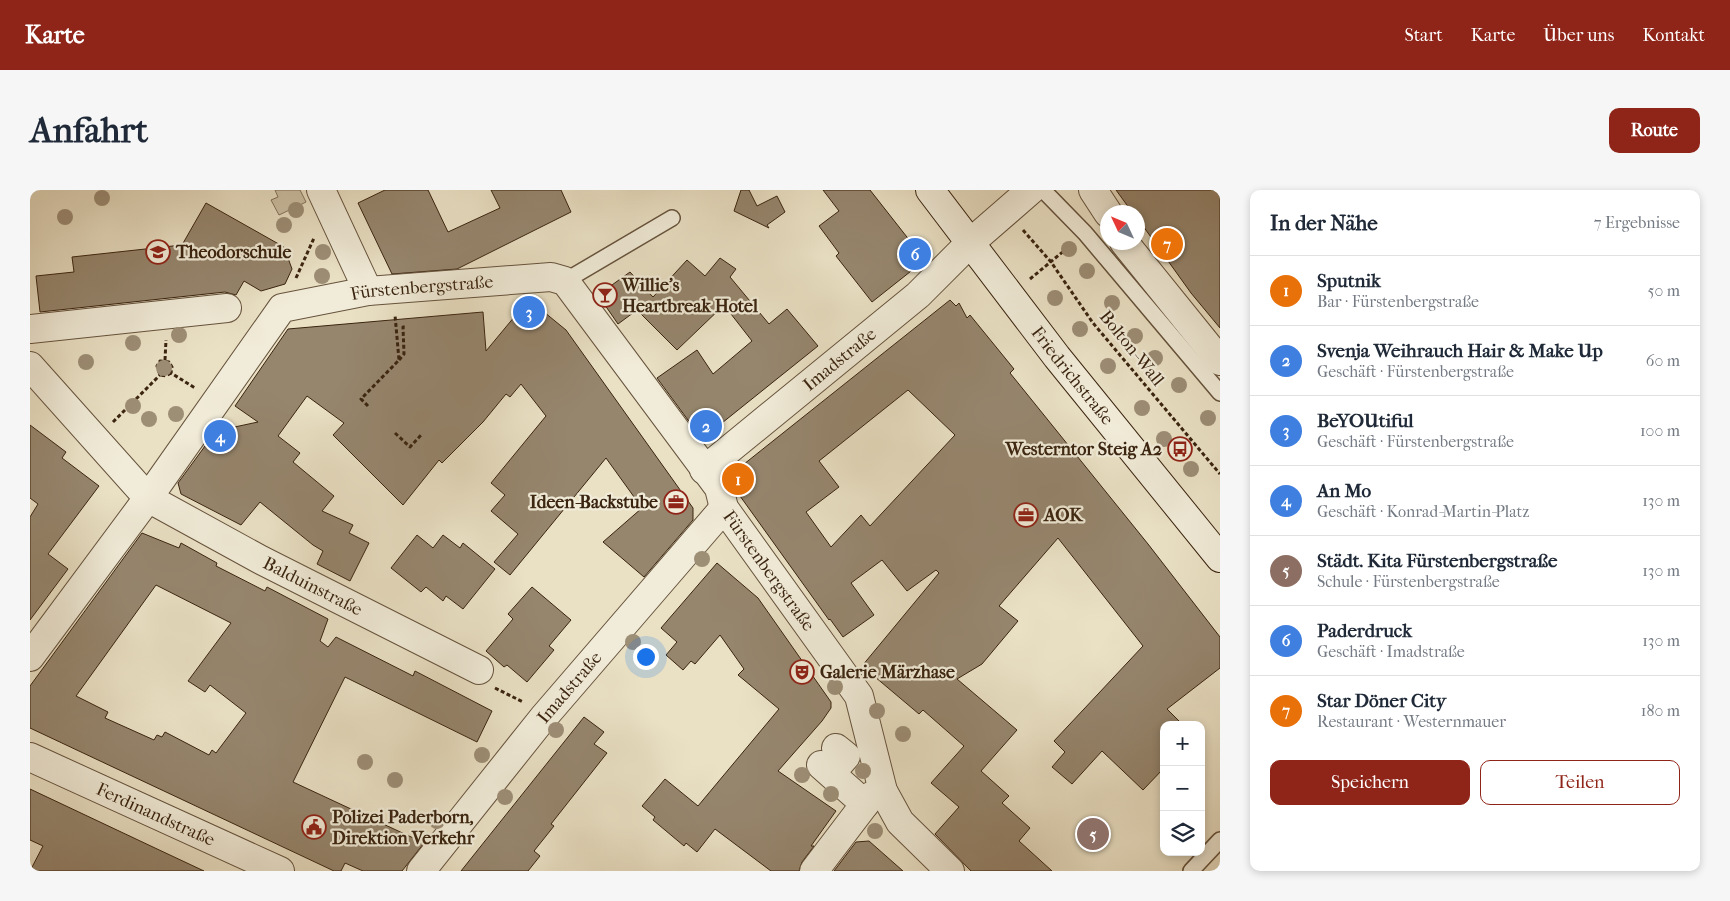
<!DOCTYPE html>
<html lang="de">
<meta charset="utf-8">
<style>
body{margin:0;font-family:"IM FELL French Canon",serif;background:#f6f6f7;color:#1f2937}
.controls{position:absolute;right:15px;bottom:15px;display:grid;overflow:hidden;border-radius:10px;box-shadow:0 2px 8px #0003}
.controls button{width:45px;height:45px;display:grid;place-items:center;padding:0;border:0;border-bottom:1px solid #e0e1e3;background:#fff;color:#1f2937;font:25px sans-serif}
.compass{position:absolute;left:1070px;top:15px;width:45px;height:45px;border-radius:50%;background:#fff;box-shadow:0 2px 8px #0003;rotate:314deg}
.you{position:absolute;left:615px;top:466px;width:18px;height:18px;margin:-12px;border:4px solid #fff;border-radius:50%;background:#1a73e8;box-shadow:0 0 0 8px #1a73e833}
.badge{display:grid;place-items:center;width:32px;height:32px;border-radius:50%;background:#8f2418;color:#fff;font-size:16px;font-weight:700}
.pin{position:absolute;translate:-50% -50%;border:2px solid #fff;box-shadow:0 1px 5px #0006}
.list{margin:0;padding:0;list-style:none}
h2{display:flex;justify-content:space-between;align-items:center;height:65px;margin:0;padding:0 20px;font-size:21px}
h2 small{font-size:16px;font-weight:400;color:#747a83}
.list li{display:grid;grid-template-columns:32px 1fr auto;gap:15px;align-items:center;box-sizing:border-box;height:70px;padding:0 20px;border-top:1px solid #e0e1e3}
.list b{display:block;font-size:19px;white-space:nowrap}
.list p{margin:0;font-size:16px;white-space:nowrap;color:#747a83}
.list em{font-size:16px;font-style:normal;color:#747a83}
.actions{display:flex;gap:10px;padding:15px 20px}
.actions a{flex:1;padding:11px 0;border:1px solid #8f2418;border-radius:10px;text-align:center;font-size:18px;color:#8f2418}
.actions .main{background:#8f2418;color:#fff}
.icon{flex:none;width:28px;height:28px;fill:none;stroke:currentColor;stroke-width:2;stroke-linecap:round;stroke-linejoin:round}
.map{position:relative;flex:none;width:1190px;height:681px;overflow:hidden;border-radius:10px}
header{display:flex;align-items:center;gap:30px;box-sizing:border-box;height:70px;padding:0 25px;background:#8f2418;color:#fff}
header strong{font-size:24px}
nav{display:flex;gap:28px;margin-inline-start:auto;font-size:18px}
.intro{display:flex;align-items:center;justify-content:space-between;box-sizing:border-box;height:120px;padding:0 30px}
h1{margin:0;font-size:35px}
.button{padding:12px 22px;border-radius:10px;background:#8f2418;color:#fff;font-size:18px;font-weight:700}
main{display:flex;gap:30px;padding:0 30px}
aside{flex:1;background:#fff;border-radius:10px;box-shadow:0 2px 8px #0003}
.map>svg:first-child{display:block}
.green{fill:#ccc1a6;stroke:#83725b}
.building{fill:#96866e;stroke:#3a2410;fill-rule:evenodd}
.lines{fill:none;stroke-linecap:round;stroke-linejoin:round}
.lane-casing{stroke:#66533d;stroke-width:18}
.street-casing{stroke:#66533d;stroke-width:30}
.secondary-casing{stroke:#3a2410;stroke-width:30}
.path{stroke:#3a2410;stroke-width:3;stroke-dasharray:4 2.5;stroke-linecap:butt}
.lane{stroke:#f1ecd9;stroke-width:15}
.street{stroke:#f1ecd9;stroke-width:28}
.secondary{stroke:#f1ecd9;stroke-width:28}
.tree{fill:#9d8e76}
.labels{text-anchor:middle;stroke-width:4.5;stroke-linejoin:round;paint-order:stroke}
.poi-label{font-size:18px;font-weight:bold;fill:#3a2410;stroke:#f1ecd9;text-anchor:start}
.street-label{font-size:18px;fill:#3a2410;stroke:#f1ecd9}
</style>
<header>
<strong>Karte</strong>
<nav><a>Start</a><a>Karte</a><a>Über uns</a><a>Kontakt</a></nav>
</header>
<div class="intro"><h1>Anfahrt</h1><a class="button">Route</a></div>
<main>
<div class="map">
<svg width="1190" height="681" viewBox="0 0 1190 681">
<rect width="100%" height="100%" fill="#eae1c5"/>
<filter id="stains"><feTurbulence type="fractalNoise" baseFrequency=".004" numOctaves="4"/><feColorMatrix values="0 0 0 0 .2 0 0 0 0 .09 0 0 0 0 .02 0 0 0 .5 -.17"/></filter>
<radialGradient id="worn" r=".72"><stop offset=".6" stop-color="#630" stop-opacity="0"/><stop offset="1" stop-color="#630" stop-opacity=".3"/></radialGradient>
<path class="green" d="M245 0H270L276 12 249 25 241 10 248 7Z"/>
<path class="building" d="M355 0H398L418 42 470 18 461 0H531L541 22 427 79 362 84 328 13Z
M711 0H719L727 16 747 6 755 22 737 35 739 38 704 21Z
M793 0H840L895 70 842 112 806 66 809 63 789 36 809 21Z
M1086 0H1190V138L1161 103 1108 29V22H1102Z
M176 13 254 57 262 79 255 94 231 101 214 91 206 105 195 102 10 122 6 86 44 82 42 67 152 55Z
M690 68 706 79 700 87 739 134 757 119 788 156 672 249 627 188 667 160 683 184 722 151 694 115 647 160 607 120 588 134 568 105 600 82 623 107 657 70 675 86Z
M920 110 926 116 929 113 937 128 940 125 984 179 980 183 1118 354 1190 447V478L1137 519 1153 535H1134V578L1113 600 1072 561 1042 594 1022 577 1035 562 1024 551 1113 456 1028 348 969 416 988 431 952 474 927 489 987 540 951 581 979 606 972 613 1000 638 989 651 1022 681H941L905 644 929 617 901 593 934 556 893 520 889 524 832 476 909 383 906 380 877 401 852 370 821 393 844 425 813 447 800 429 799 430 705 299 699 286ZM878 200 925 245 840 336 831 325 801 357 776 322 809 297 789 271Z
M503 113 536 140 663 318V330L614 387 573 352 612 318 576 268 480 385 464 372 488 344 461 321 475 305 461 293 516 226 491 194 480 207 476 204 453 232 412 273 409 270 373 315 303 245 314 233 277 206 248 246 270 263 263 272 304 306 292 321 323 335 319 343 339 353 320 391 287 374 293 361 283 355 230 312 211 335 151 304 148 293 186 241 228 232 205 216 258 139 453 122 456 161 495 114Z
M0 235 36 262 32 268 69 296 18 364 38 379 0 430V327L8 314 0 308Z
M112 343 149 358 151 353 187 373 186 376 235 401 237 397 298 429 290 451 298 457 306 447 383 486 385 481 462 521 447 552 315 487 263 592 394 653 372 681H333L315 673 311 681H304L0 538V496ZM126 395 201 433 158 491 175 502 180 495 216 523 186 563 182 560 179 565 135 542 132 547 127 545 124 550 75 528 78 522 46 506Z
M387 345 403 358 413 345 430 358 433 353 465 379 433 419 416 406 413 411 396 397 391 402 361 378Z
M687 373 728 408 801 512V518L792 531 748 581 806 621 781 656H784L772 672 769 681H741L685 639 667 662 656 653 654 656 623 630 625 627 612 616 635 589 668 616 749 519 708 485 714 479 690 445 665 474 661 471 653 480 636 465 647 452 631 438Z
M502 397 541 430 519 456 524 460 497 492 477 475 474 477 456 461 483 429 478 424Z
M554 527 574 542 564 554 577 563 521 634 524 636 504 661 510 666 498 681H431Z
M0 599 125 658 174 681H0L13 656 0 650Z
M839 651 873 681H804L826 652Z"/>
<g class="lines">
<g class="lane-casing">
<path id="lane" d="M1013 0 1055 43 1190 203
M535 91 642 28
M1161 681 1190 650"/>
</g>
<g class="street-casing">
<g id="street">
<path d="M291 0 338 101"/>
<path d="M1063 0 1078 23"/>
<path d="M1094 52 1190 171"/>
<path d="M0 139 197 118"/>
<path id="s1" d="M0 176 118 308 231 370 449 480"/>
<path id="s2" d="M674 280 888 105 940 53 1001 0"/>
<path id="s3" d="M0 467 118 308 252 118 338 101 521 87 535 91 689 298 694 318 829 506 853 601 870 632 920 681"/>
<path id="s4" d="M0 567 250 681"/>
<path d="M791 575 835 614"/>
<path d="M801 583 816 566 806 558"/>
<path id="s5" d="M391 681 513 528 694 318"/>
<path d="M784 681 841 606 853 601"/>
</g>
</g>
<g class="secondary-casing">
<g id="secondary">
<path id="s6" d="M900 0 1027 167 1190 368"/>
</g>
</g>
<path class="path" d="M993 40 1021 72 1063 133 1190 284
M266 88 284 48
M1000 89 1041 55
M135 170 136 150
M369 170 374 164 373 137H375
M141 183 136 186 130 185 127 176 130 171 139 172 142 177 141 183 165 198
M338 216 331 209 369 170 365 125
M83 232 130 185
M365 243 380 257 391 245
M465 498 493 512"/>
<use href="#lane" class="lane"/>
<use href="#street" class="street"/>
<use href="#secondary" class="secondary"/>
</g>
<g class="tree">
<circle cx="72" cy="8" r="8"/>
<circle cx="266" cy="20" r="8"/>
<circle cx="35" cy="27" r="8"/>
<circle cx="254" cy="35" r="8"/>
<circle cx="1039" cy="59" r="8"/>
<circle cx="293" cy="62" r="8"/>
<circle cx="1057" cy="81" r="8"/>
<circle cx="292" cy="86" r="8"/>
<circle cx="1025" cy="108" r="8"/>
<circle cx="1082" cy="113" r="8"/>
<circle cx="1050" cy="139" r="8"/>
<circle cx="149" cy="145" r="8"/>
<circle cx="1105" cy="146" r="8"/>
<circle cx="103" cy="153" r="8"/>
<circle cx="1125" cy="168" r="8"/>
<circle cx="56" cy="172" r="8"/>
<circle cx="1078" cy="176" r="8"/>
<circle cx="134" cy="178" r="8"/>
<circle cx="1149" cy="195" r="8"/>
<circle cx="103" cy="216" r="8"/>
<circle cx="1112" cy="218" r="8"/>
<circle cx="146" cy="224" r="8"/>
<circle cx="1178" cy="228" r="8"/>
<circle cx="119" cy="229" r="8"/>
<circle cx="1134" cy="249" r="8"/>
<circle cx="1161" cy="279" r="8"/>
<circle cx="672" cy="369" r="8"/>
<circle cx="603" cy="452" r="8"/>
<circle cx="805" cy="497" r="8"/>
<circle cx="847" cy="521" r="8"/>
<circle cx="526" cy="540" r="8"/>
<circle cx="873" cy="544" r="8"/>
<circle cx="452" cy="565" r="8"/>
<circle cx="335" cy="572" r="8"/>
<circle cx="833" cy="581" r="8"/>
<circle cx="772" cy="585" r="8"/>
<circle cx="365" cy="590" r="8"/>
<circle cx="801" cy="604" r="8"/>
<circle cx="475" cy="607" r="8"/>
<circle cx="407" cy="631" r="8"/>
<circle cx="845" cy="641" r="8"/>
</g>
<defs>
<g id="school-ring" transform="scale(1.25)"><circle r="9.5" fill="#f1ecd9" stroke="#8f2418" stroke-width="1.5"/><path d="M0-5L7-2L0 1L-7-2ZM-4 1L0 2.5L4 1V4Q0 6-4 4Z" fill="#8f2418"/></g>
<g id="bar-ring" transform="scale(1.25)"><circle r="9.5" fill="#f1ecd9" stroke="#8f2418" stroke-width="1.5"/><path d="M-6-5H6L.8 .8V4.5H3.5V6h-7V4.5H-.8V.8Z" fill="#8f2418"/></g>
<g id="bus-ring" transform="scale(1.25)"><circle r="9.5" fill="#f1ecd9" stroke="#8f2418" stroke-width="1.5"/><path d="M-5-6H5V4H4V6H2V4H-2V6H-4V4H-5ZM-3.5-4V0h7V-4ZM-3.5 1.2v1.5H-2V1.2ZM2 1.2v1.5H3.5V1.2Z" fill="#8f2418"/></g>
<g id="office-ring" transform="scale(1.25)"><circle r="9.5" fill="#f1ecd9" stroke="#8f2418" stroke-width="1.5"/><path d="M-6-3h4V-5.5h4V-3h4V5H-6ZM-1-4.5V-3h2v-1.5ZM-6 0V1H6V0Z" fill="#8f2418"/></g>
<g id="theatre-ring" transform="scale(1.25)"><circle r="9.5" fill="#f1ecd9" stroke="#8f2418" stroke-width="1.5"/><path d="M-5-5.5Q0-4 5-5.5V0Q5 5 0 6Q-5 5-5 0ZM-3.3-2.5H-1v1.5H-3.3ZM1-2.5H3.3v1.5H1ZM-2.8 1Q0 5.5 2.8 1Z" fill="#8f2418"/></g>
<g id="civic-ring" transform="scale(1.25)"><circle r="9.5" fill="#f1ecd9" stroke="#8f2418" stroke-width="1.5"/><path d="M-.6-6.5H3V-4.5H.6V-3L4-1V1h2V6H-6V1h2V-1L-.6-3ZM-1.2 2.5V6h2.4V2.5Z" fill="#8f2418"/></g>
</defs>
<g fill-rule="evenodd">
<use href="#school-ring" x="128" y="62"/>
<use href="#bar-ring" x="575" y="105"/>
<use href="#bus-ring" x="1150" y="259"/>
<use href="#office-ring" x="646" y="312"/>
<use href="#office-ring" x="996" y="325"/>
<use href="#theatre-ring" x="772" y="482"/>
<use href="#civic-ring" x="284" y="637"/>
</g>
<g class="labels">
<g class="poi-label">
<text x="146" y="68">Theodorschule</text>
<text x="592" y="101">Willie's<tspan x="592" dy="21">Heartbreak Hotel</tspan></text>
<text x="1132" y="265" text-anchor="end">Westerntor Steig A2</text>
<text x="628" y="318" text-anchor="end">Ideen-Backstube</text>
<text x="1014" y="331">AOK</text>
<text x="790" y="488">Galerie Märzhase</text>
<text x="302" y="633">Polizei Paderborn,<tspan x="302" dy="21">Direktion Verkehr</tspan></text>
</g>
<g class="street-label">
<text dy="6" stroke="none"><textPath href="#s3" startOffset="572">Fürstenbergstraße</textPath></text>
<text transform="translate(1102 158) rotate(51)" y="6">Bolton-Wall</text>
<text dy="6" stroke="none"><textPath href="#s2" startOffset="175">Imadstraße</textPath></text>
<text dy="6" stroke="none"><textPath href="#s6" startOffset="234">Friedrichstraße</textPath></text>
<text dy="6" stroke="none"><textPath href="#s3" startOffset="1072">Fürstenbergstraße</textPath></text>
<text dy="6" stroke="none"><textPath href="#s1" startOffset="364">Balduinstraße</textPath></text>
<text dy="6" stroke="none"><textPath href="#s5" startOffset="236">Imadstraße</textPath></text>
<text dy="6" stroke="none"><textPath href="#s4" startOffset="138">Ferdinandstraße</textPath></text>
</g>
</g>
<rect width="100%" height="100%" filter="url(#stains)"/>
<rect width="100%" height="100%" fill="url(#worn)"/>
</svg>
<div class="controls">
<button>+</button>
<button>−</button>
<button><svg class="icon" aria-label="layers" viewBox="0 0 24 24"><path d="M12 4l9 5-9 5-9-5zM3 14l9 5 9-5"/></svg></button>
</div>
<svg class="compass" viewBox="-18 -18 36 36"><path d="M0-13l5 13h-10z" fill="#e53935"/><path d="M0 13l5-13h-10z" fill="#747a83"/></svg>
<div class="you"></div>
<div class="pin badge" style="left:708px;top:289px;background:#e8710a">1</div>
<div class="pin badge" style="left:676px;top:236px;background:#3f7fe0">2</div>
<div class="pin badge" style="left:499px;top:122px;background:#3f7fe0">3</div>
<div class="pin badge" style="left:190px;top:246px;background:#3f7fe0">4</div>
<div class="pin badge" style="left:1063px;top:644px;background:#8d6e63">5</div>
<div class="pin badge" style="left:885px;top:64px;background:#3f7fe0">6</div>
<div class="pin badge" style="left:1137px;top:54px;background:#e8710a">7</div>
</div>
<aside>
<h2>In der Nähe<small>7 Ergebnisse</small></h2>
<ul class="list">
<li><span class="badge" style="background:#e8710a">1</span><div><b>Sputnik</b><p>Bar · Fürstenbergstraße</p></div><em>50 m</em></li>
<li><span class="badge" style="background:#3f7fe0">2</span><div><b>Svenja Weihrauch Hair &amp; Make Up</b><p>Geschäft · Fürstenbergstraße</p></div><em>60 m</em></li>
<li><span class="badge" style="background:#3f7fe0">3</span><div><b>BeYOUtiful</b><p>Geschäft · Fürstenbergstraße</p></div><em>100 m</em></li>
<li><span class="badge" style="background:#3f7fe0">4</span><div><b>An Mo</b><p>Geschäft · Konrad-Martin-Platz</p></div><em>130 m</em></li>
<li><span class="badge" style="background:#8d6e63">5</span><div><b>Städt. Kita Fürstenbergstraße</b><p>Schule · Fürstenbergstraße</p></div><em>130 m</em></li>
<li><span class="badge" style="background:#3f7fe0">6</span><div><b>Paderdruck</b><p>Geschäft · Imadstraße</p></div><em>130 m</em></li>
<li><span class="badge" style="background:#e8710a">7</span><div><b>Star Döner City</b><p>Restaurant · Westernmauer</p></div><em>180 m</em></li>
</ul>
<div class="actions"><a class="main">Speichern</a><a>Teilen</a></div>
</aside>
</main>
